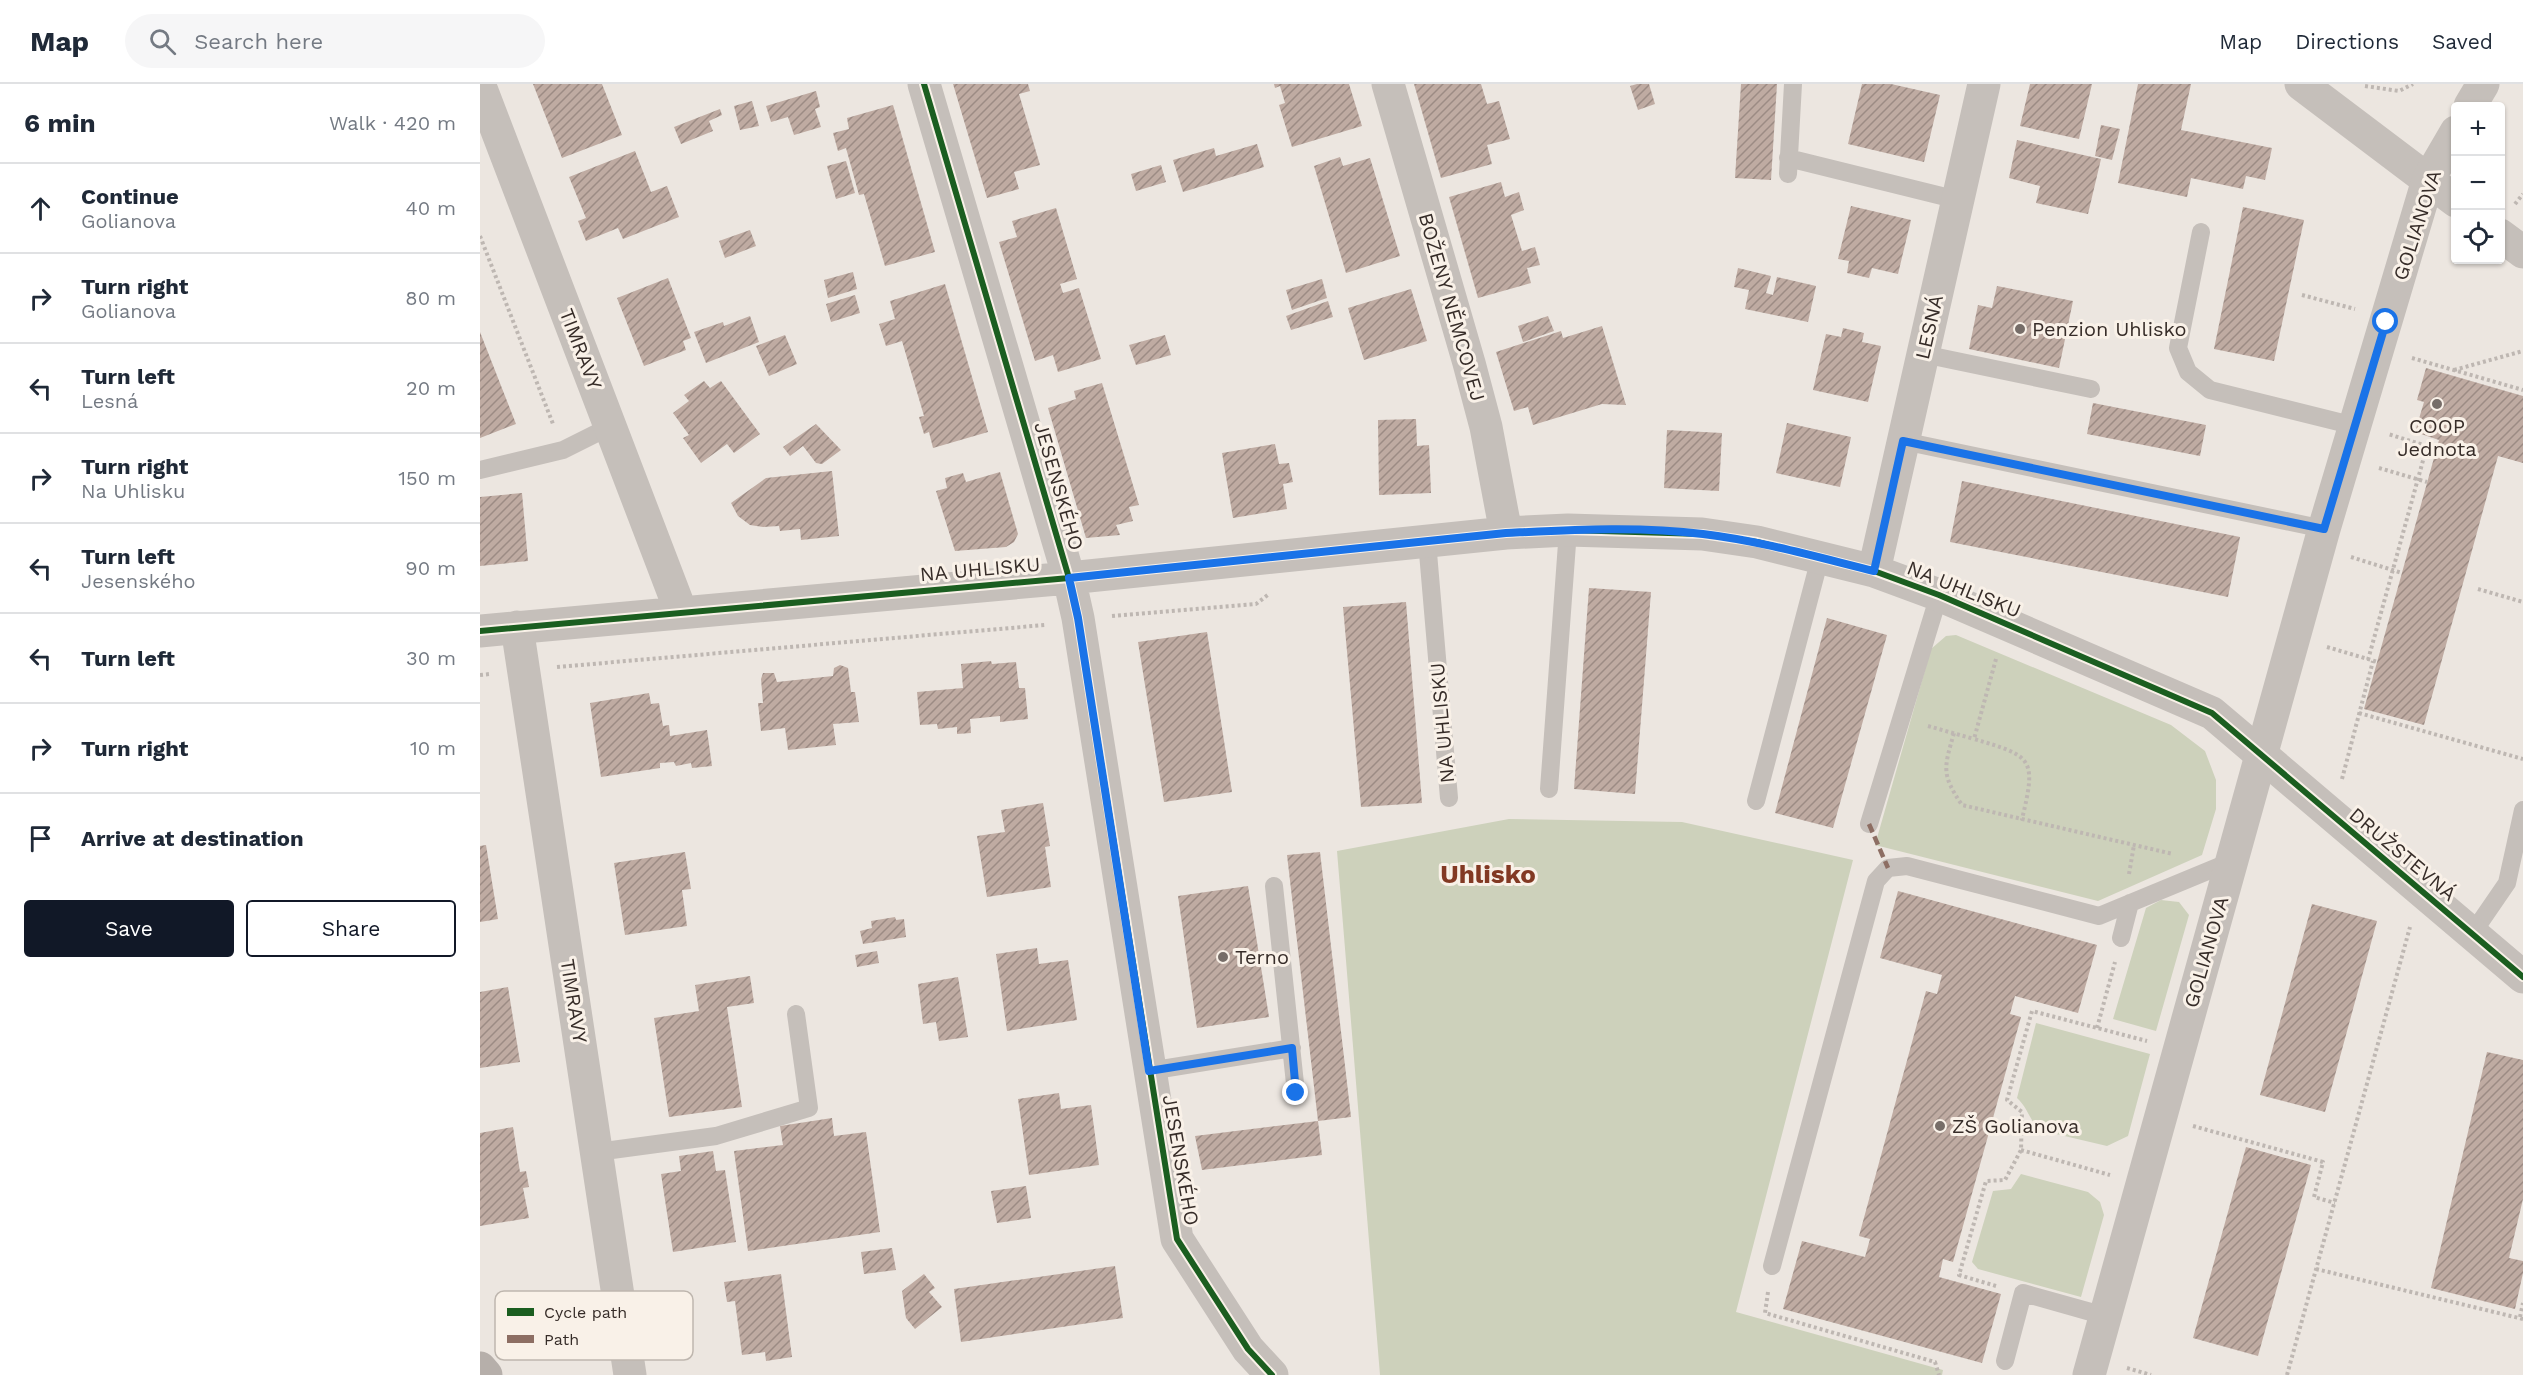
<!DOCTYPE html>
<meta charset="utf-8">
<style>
body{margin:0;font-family:"Work Sans",sans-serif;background:#f6f6f7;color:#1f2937}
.controls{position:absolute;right:18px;top:18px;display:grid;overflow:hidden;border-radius:6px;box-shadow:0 2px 4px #0004}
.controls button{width:54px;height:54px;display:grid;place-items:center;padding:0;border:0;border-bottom:2px solid #e0e1e3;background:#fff;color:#1f2937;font:30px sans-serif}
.stop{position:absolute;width:18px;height:18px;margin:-14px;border:4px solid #1a73e8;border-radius:50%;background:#fff}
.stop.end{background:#1a73e8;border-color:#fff;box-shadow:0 2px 6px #0008}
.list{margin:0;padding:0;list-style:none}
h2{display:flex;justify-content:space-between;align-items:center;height:78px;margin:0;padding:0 24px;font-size:26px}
h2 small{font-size:20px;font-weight:400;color:#747a83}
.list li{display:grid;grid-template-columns:39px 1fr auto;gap:18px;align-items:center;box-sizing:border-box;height:90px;padding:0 24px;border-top:2px solid #e0e1e3}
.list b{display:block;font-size:22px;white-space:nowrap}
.list p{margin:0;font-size:20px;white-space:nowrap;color:#747a83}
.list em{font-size:20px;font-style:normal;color:#747a83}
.actions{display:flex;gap:12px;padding:18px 24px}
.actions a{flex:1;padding:14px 0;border:2px solid #111827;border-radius:6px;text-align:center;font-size:21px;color:#111827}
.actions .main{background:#111827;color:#fff}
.icon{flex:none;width:33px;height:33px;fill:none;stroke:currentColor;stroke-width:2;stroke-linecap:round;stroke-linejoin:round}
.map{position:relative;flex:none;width:2043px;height:1291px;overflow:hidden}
header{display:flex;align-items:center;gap:36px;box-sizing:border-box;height:84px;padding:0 30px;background:#fff;border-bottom:2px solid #e0e1e3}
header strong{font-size:28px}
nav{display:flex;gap:33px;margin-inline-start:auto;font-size:21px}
.search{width:420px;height:54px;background:#f6f6f7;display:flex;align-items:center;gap:15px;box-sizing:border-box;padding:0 21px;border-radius:33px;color:#747a83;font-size:22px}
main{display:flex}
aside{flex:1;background:#fff}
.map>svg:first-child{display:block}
.green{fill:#cdd1bb}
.building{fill:url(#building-hatch)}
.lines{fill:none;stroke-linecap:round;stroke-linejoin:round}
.path{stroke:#beb7b2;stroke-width:4;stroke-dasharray:3 3;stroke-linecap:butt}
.service{stroke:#c5bfba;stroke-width:18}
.minor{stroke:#c5bfba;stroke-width:33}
.tertiary{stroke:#c5bfba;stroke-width:33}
.secondary{stroke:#b6afaa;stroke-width:33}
.quiet{stroke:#8d6e63;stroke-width:4.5;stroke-dasharray:9 4.5;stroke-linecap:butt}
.cycleway-casing{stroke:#f9f1e8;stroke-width:10}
.cycleway{stroke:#1b5e20;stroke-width:6}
.route{stroke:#1a73e8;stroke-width:8}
.poi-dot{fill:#766d68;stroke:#f9f1e8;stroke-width:2}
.labels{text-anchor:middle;stroke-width:6;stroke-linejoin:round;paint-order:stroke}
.street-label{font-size:20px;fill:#362c28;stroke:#f9f1e8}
.poi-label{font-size:20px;fill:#362c28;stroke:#f9f1e8;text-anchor:start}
.district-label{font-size:26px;font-weight:bold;fill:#823923;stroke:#f9f1e8}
.key{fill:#f9f1e8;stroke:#beb6ae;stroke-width:1.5}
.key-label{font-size:16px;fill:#362c28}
</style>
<header>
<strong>Map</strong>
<div class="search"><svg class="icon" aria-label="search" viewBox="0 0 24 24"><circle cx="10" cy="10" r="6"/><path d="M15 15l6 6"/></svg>Search here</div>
<nav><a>Map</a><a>Directions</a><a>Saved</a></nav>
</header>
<main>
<aside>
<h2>6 min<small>Walk · 420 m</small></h2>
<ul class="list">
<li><svg class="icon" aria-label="ahead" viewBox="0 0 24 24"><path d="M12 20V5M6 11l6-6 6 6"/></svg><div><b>Continue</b><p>Golianova</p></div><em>40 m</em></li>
<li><svg class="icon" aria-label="right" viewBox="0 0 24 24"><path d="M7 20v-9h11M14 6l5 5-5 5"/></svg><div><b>Turn right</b><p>Golianova</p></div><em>80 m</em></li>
<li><svg class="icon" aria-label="left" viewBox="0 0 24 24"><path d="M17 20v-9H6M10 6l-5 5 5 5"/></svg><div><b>Turn left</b><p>Lesná</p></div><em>20 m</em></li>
<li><svg class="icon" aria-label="right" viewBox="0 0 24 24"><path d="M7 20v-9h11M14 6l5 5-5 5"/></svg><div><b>Turn right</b><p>Na Uhlisku</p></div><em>150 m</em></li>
<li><svg class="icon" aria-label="left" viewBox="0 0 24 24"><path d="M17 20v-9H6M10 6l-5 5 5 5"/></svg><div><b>Turn left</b><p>Jesenského</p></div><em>90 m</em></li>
<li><svg class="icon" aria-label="left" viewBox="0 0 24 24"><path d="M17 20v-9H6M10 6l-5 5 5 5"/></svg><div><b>Turn left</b></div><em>30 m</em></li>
<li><svg class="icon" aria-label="right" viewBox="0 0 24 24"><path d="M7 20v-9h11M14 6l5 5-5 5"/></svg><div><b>Turn right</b></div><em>10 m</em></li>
<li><svg class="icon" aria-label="arrive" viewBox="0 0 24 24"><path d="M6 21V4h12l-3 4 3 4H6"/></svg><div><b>Arrive at destination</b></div></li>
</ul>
<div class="actions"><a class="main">Save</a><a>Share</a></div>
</aside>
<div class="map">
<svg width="2043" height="1291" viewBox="0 0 2043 1291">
<defs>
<pattern id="building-hatch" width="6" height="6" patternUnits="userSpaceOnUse" patternTransform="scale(1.5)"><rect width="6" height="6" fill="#bfaba2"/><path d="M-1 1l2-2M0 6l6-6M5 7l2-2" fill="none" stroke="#9c8b84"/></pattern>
</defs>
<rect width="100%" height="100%" fill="#ece6e0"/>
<path class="green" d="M1476 551 1691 641 1725 667 1736 696V725L1722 771 1618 817 1395 761 1451 565 1466 552Z
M1029 735 1202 738 1373 776 1256 1228 1463 1286 1462 1291H900L857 767Z
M1681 816 1699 818 1709 831 1676 947 1633 935 1666 824Z
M1556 939 1670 970 1648 1052 1627 1062 1559 1046C1550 1036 1547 1023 1537 1014Z
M1541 1090 1608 1108 1620 1118 1624 1131 1601 1213 1498 1185 1492 1178 1513 1107 1531 1105Z"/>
<path class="building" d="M53 0H122L142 51 82 74Z
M473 0H548L550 7 539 10 560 81 534 88 539 105 507 114Z
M794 0H869L882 42 812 63 799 21 805 19 800 2 795 4Z
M934 0H1001L1007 20 1019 17 1030 55 1007 61 1012 80 961 94Z
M1157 0H1169L1175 20 1158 26 1150 2Z
M1261 0H1297L1291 96 1255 94Z
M1382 0H1411L1460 11 1444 78 1368 60Z
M1550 0H1612L1599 55 1540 42Z
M1658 0H1711L1701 46 1792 64 1785 96 1766 92 1763 105 1711 94 1707 113 1638 99Z
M336 7 340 23 335 25 341 43 314 51 308 33 291 38 286 22Z
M272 17 279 42 260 46 254 22Z
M413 21 455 168 405 182 384 110 379 111 366 64 358 67 353 49 369 45 367 34Z
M240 25 242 31 229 37 233 47 201 60 194 43Z
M1621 41 1640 45 1632 76 1615 72Z
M1537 56 1621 75 1608 130 1556 119 1560 102 1529 94Z
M777 60 784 83 703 108 693 76 734 64 736 72Z
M155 67 171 108 187 102 199 133 143 155 138 144 106 157 98 137 106 134 89 93Z
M860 73 863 82 890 74 920 172 866 189 834 82Z
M366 77 375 109 356 115 347 82Z
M681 81 686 98 656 107 651 90Z
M1021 98 1025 113 1039 108 1044 126 1031 131 1042 167 1055 163 1060 181 1047 184 1051 199 998 214 969 113Z
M1371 122 1431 136 1418 190 1392 184 1389 194 1367 189 1369 177 1358 175Z
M1763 123 1824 136 1794 277 1734 265Z
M576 124 597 195 580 200 583 209 599 204 621 275 578 288 573 271 555 277 519 158 537 153 532 137Z
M270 146 276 162 245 174 239 157Z
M1258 184 1291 192 1286 209 1293 211 1297 193 1336 202 1328 238 1265 225 1269 206 1254 203Z
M373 188 377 205 348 214 344 196Z
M188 194 211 254 203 257 206 266 164 282 137 214Z
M842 195 847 214 812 226 806 206Z
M465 200 508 348 453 364 449 348 444 350 439 333 444 332 422 257 406 262 399 240 415 235 410 217Z
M1517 202 1593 217 1579 284 1489 265 1498 221 1512 224Z
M931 205 947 257 884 276 868 224Z
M375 211 380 229 351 238 346 220Z
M848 217 853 233 811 246 806 232Z
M270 232 279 258 226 279 214 248 243 238 244 242Z
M1068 232 1074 247 1043 258 1038 242Z
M1122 242 1146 321 1122 320 1053 341 1048 323 1034 327 1016 268 1081 247 1083 254Z
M1363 244 1384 249 1382 258 1401 262 1388 318 1333 306 1346 250 1361 253Z
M0 248 36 340 0 354Z
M305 251 317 280 289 292 276 262Z
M685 251 691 271 656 281 649 261Z
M1946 284 2043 312V379L2018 372 1944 641 1884 625 1959 356 1935 348 1944 318 1937 316Z
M224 297 230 304 241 297 280 350 254 369 247 360 221 379 203 354 209 351 193 329 209 317 204 311Z
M622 299 659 421 649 423 653 437 636 441 640 451 606 454 568 324 596 315 594 307Z
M1613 319 1726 341 1720 372 1607 350Z
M936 335 937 362 949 361 951 409 899 411 898 336Z
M1307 339 1371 353 1360 403 1296 389Z
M336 340 361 366 342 380 336 379 323 362 310 372 303 363Z
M1187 346 1242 349 1239 407 1184 404Z
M795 360 799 380 809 379 813 398 803 400 807 425 753 434 742 369Z
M352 387 359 452 321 456 320 445 300 447 299 442 283 443 270 441 258 432 251 419 286 394Z
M520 388 538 450 534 458 526 463 475 467 456 407 467 404 465 394 483 389 486 398Z
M1482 397 1760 453 1748 513 1470 458Z
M42 409 48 477 0 482V413Z
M1109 504 1171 508 1155 710 1094 705Z
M926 518 942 719 881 723 863 523Z
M1347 534 1407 551 1353 744 1295 729Z
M727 548 752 708 684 718 658 558Z
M511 577 512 580 536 578 539 604H545L548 635 520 638V632L490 635 491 649 477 650V643L458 645 457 640 440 641 437 608 483 604 481 580Z
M360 581 368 584 371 608H375L379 638 353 640 356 661 308 666 305 644 281 647 278 619H283L281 595 283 589H294L297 598 353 592 354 584Z
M169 609 171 620 179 619 183 642 189 641 190 652 227 646 232 682 212 684 211 679 196 682 194 678 180 679V684L121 693 110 619Z
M563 719 570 762 565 763 571 803 507 813 497 752 525 748 521 726Z
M6 761 18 835 0 838V762Z
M205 768 211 805 202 806 207 842 145 851 134 779Z
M840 768 871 1033 838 1037 807 771Z
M768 802 789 933 717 944 698 812Z
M1418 807 1617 861 1598 929 1535 912 1530 930 1541 933 1473 1178 1463 1175 1459 1193 1521 1210 1502 1279 1303 1225 1322 1157 1385 1173 1390 1155 1379 1152 1446 907 1457 910 1462 891 1400 874Z
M1832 820 1897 837 1845 1028 1780 1011Z
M415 833 416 836 424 835 426 853 383 860 380 847 392 844 391 837Z
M557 864 559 880 588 876 597 936 527 947 516 870Z
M397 867 399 879 377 883 375 871Z
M270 892 274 919 247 923 262 1023 189 1033 174 934 219 927 215 901Z
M478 893 488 953 459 957 456 938 443 940 438 900Z
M28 903 40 978 0 984V908Z
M2007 968 2043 976V1115L2029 1174 2043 1177V1189L2035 1225 1951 1204Z
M579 1009 581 1025 611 1021 619 1081 549 1091 538 1015Z
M352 1034 354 1052 386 1048 400 1148 268 1167 254 1067 303 1061 300 1042Z
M838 1037 842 1071 722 1086 715 1052Z
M33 1043 40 1088 46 1087 49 1103 43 1104 49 1134 0 1142V1049Z
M1766 1063 1831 1081 1778 1272 1713 1254Z
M233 1067 236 1087 245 1086 256 1158 193 1168 181 1090 201 1087 199 1072Z
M546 1102 551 1134 517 1139 511 1107Z
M412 1164 416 1186 384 1190 381 1168Z
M635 1182 643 1234 481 1258 474 1205Z
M301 1190 312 1273 286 1277 285 1268 262 1271 255 1217 247 1218 244 1198Z
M444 1190 455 1204 449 1208 462 1223 435 1245 426 1234 422 1207Z"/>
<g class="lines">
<path class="path" d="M1885 2 1919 7 1933 0
M2035 120 2043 110
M0 152 73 340
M1822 211 1875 225
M1932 274 2043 306
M1974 286 2043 267
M1899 384 1947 398
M1871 473 1922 489
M1998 505 2043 518
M632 532 776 520 789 510
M1847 563 1898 578
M1516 575 1494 655C1552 672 1557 674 1542 735L1693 770
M1888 576 1947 362 1908 350
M77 583 565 541
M0 591 10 590
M1879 629 2043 675
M1448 642 1494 655
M1474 649C1464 684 1461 690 1482 721L1542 735
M1862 695 1893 577
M1649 790 1654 761
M1617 944 1635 878
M1713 1042 1843 1078 1834 1113 1855 1119
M1541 1066 1630 1091
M1836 1185 2043 1235
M1516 1202 1479 1191 1506 1097 1525 1096 1541 1066 1542 1028 1527 1016 1552 927 1667 957
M1288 1208 1285 1229 1455 1278 1459 1291
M2040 1233 2043 1219
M1647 1284 1671 1291
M1807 1291 1930 843"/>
<path class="service" d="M1308 74 1478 116
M1308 90 1313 0
M1721 148 1698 264 1708 288 1730 306 1875 342
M1443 270 1611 305
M1423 357 1844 445
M0 386 83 366 131 342
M947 457 969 714
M1069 705 1088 446
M1276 717 1340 474
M1389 740 1459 511
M794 802 816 1009
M1992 850 2027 799 2043 726
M1641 854 1650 819
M669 987 812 964
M117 1068 236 1052 329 1024 316 930
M1292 1182 1396 797 1408 784 1427 782 1619 832 1752 777
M1525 1277 1543 1209 1625 1232"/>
<path class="minor" d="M444 0 589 494 598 534 697 1155 768 1265 792 1291
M908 0 989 279 1006 343 1026 449
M1821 0 1948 96
M0 2 201 528
M1394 487 1504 0
M37 543 150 1291
M0 547 589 494 1026 449 1088 446 1222 450 1277 458 1394 487 1459 511 1732 629 2043 893"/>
<path class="tertiary" d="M1990 22 2003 0
M1948 96 1976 117
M2020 151 2043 168
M1609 1291 1844 445 1948 96 1976 48"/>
<path class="secondary" d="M0 1284 6 1291"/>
<path class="quiet" d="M1389 740 1408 784"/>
<g class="cycleway-casing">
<path id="cycleway" d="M444 0 589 494 598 534 697 1155 768 1265 792 1291
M0 547 589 494 1026 449 1088 446 1222 450 1277 458 1394 487 1459 511 1732 629 2043 893"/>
</g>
<use href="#cycleway" class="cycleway"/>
</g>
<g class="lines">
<path class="route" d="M816 1009 812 964 669 987 598 534 589 494 1026 449C1091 446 1158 442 1223 450 1281 457 1337 473 1394 487L1423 357 1844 445 1906 238"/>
</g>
<g class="poi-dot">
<circle cx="1540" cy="245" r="6"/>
<circle cx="1957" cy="320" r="6"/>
<circle cx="743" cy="873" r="6"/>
<circle cx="1460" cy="1042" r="6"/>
</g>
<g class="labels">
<g class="street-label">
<text transform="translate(1937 141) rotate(-72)" y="7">GOLIANOVA</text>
<text transform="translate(972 223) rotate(74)" y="7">BOŽENY NĚMCOVEJ</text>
<text transform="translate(1449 243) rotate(-77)" y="7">LESNÁ</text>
<text transform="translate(101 265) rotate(69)" y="7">TIMRAVY</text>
<text transform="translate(579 402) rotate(74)" y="7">JESENSKÉHO</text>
<text transform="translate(500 485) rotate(-5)" y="7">NA UHLISKU</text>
<text transform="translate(1484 505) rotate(22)" y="7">NA UHLISKU</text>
<text transform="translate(962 639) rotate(-95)" y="7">NA UHLISKU</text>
<text transform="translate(1923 770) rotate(40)" y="7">DRUŽSTEVNÁ</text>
<text transform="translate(1726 868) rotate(-74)" y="7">GOLIANOVA</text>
<text transform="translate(94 917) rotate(81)" y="7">TIMRAVY</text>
<text transform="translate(701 1076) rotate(80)" y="7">JESENSKÉHO</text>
</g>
<g class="poi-label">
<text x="1552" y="252">Penzion Uhlisko</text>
<text x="1957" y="349" text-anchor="middle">COOP<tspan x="1957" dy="23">Jednota</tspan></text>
<text x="755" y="880">Terno</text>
<text x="1472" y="1049">ZŠ Golianova</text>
</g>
<g class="district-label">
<text x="1008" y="799">Uhlisko</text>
</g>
</g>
<rect x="15" y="1207" width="198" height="69" rx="9" class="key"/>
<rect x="27" y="1224" width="27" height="8" fill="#1b5e20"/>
<rect x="27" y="1251" width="27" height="8" fill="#8d6e63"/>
<g class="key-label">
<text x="64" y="1234">Cycle path</text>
<text x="64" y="1261">Path</text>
</g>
</svg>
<div class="controls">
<button>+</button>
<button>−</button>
<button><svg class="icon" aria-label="locate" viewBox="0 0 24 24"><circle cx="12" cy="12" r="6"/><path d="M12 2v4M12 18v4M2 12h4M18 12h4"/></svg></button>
</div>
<div class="stop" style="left:1906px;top:238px"></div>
<div class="stop end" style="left:816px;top:1009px"></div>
</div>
</main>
